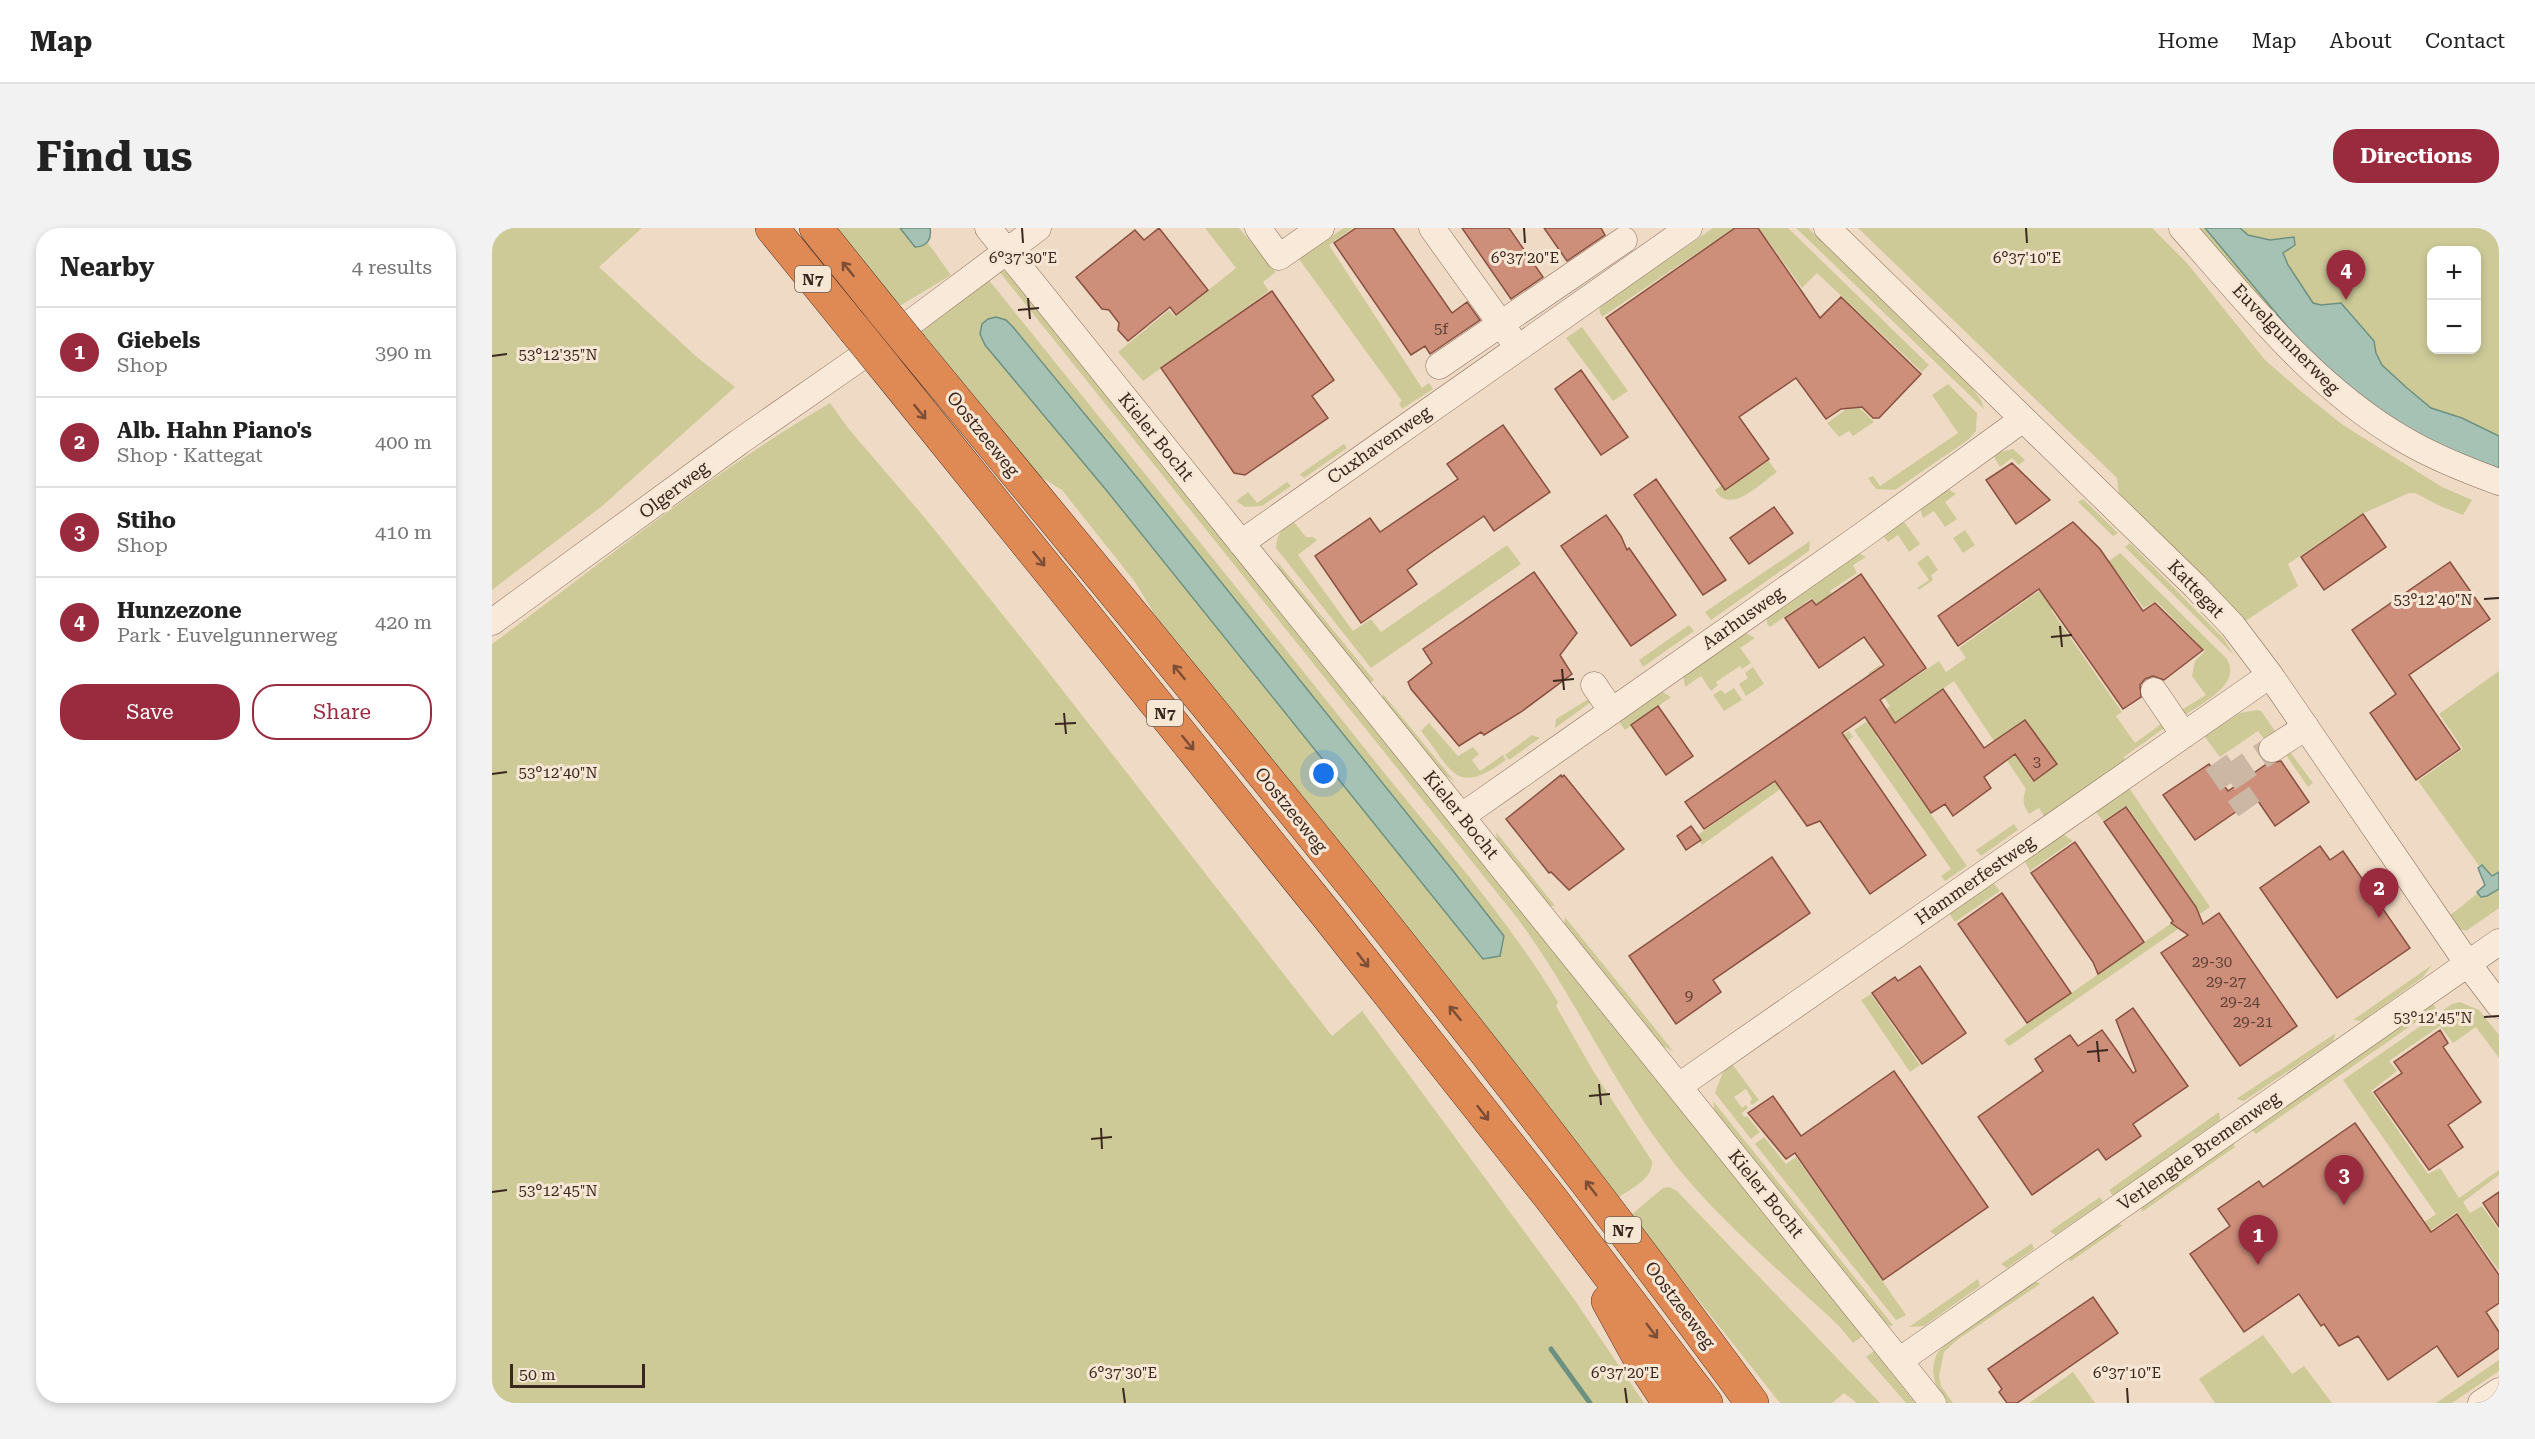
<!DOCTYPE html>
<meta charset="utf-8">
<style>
body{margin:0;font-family:"Roboto Serif",serif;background:#f2f2f2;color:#222}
.controls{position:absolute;right:18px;top:18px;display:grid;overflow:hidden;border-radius:12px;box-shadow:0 3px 9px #0003}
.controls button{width:54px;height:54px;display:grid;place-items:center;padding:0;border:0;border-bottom:2px solid #e0e0e0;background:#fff;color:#222;font:30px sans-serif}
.scale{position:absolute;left:18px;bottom:15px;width:135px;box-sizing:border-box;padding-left:6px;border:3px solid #3a271f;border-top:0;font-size:16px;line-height:21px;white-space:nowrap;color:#3a271f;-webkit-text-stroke:4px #f6e6d4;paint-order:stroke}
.you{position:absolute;left:832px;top:546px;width:21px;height:21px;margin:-15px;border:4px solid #fff;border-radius:50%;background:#1a73e8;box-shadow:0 0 0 9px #1a73e833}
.badge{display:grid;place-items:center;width:39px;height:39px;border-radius:50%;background:#9a2a3e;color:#fff;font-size:20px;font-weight:700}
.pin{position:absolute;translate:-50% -50px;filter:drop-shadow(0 2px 3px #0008)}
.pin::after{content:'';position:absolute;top:32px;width:21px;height:18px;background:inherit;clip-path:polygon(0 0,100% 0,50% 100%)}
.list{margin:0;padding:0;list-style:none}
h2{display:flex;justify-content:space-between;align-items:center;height:78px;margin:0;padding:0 24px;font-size:26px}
h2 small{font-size:20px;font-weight:400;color:#767676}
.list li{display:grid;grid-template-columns:39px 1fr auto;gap:18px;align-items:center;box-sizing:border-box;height:90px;padding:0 24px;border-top:2px solid #e0e0e0}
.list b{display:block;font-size:22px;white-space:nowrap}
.list p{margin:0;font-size:20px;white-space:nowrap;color:#767676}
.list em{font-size:20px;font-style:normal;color:#767676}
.actions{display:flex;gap:12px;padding:18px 24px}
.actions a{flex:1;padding:14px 0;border:2px solid #9a2a3e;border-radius:24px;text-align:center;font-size:21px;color:#9a2a3e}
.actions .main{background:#9a2a3e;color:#fff}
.map{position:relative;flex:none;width:2007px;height:1175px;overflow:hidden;border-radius:24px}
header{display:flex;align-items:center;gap:36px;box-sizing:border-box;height:84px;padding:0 30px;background:#fff;border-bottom:2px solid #e0e0e0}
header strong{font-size:28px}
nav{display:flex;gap:33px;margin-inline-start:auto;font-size:21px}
.intro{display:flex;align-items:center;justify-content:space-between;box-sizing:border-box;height:144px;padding:0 36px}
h1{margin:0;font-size:42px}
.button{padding:15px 27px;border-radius:24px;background:#9a2a3e;color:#fff;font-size:21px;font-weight:700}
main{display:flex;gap:36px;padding:0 36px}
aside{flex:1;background:#fff;border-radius:24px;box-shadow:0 3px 9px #0003}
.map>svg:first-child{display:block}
.green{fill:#cdca98;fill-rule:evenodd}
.water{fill:#a6c2b5;stroke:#6d9181;stroke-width:1.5}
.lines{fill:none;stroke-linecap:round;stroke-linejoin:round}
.stream{stroke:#6d9181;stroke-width:5}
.building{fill:#cd8e7a;stroke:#895040;stroke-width:1.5}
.minor-tunnel{stroke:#cbb7a4;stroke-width:26;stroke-dasharray:26 13;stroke-linecap:butt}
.minor-casing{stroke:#8a6b5a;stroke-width:27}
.highway-casing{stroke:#583b2f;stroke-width:34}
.minor{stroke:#f9e9d8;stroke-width:26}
.highway{stroke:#df8955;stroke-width:33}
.highway-bridge-casing{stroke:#583b2f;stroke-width:34;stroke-linecap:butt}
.highway-bridge{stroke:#df8955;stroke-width:33}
.oneway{stroke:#7c4e35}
.ticks{fill:none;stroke:#3a271f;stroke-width:2}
.labels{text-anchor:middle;stroke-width:6;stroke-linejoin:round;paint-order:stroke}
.number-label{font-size:15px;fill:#5f4136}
.shield{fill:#f6e6d4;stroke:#726055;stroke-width:1.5}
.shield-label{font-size:16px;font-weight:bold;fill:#3a271f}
.street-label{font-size:18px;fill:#3a271f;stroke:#f6e6d4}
.ticks-label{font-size:15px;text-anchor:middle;fill:#3a271f;stroke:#f6e6d4;stroke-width:6;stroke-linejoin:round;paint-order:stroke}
</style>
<header>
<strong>Map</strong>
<nav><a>Home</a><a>Map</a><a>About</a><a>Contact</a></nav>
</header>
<div class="intro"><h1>Find us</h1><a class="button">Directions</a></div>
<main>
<aside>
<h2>Nearby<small>4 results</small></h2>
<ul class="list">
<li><span class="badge">1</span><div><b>Giebels</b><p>Shop</p></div><em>390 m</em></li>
<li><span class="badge">2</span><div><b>Alb. Hahn Piano's</b><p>Shop · Kattegat</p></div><em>400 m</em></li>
<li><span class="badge">3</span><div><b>Stiho</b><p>Shop</p></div><em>410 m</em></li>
<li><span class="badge">4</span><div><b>Hunzezone</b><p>Park · Euvelgunnerweg</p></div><em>420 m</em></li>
</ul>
<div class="actions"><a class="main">Save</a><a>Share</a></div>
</aside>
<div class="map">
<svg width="2007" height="1175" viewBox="0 0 2007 1175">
<rect width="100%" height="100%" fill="#efdbc5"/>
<path class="green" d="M0 0H150L107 39 206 130 243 159 109 279 0 362Z
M342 0H408L423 19H429L436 15 459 47 406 79Z
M713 0H747L784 44 771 54 777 63 651 153 626 124 677 82 683 89 744 40Z
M852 0H861L837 17 930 160 937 155 941 161 910 181 907 175 910 173 807 31Z
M1221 0H1242L1110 89 1107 82 1109 78Z
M1267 0H1296L1437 137 1430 144 1325 45 1310 60Z
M1304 0H1316L1480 160 1489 172 1492 181Z
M1366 0H1660L1695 35 1773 132 1811 165 1851 197 1950 259 1980 272 1971 287 1948 278 1923 265H1917L1870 286 1796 336 1806 358 1752 394 1740 378 1627 267 1625 250Z
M1706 0H2007V235L1823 135ZM1940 22H1984V122H1940Z
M506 42 517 44 1372 1107 1361 1115 1348 1099C1293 1047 1233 998 1185 939 1124 863 1084 770 1026 691Z
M496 51C621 206 746 361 870 517 937 602 1010 681 1066 774L1064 778 1103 846 1160 933C1161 951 1140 960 1127 969L680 415 643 354 570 262 542 245 427 101ZM496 91 647 252 1012 708 1011 719 991 731 615 263 493 117 488 106 490 96Z
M1090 99 1136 163 1121 173 1074 110Z
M1456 156 1485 185 1484 203 1476 212 1403 262 1384 261 1376 250 1381 248 1388 258 1466 205 1440 167Z
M338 175 356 200 433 290 547 432 840 808 870 783 1082 1071 1152 1175H0V416C111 334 219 245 338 175Z
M1363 175 1382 194 1361 208 1357 203 1347 209 1335 195Z
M852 216 855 220 812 250 808 246Z
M1521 221 1533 232 1527 237 1520 230 1508 239 1502 229 1508 224Z
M1276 232 1285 244C1269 255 1238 288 1223 262L1230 257 1233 261Z
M795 254 799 258 770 278 753 279 744 273 756 264 765 275Z
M1456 261 1464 266 1453 274 1465 291 1453 299 1442 283 1431 290 1428 280Z
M1591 271 1626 305 1621 308 1586 274Z
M801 293 814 309H821L825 312 806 327 861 403 879 391 889 404 1015 317 1029 336 879 440 784 320C784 308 791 298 801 293Z
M1409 294 1413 295 1428 316 1417 324 1406 307 1396 314 1392 309 1393 305Z
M1473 302 1483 317 1471 325 1461 310Z
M1318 313 1317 323 1219 392 1213 384Z
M1638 315 1732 411 1742 427 1633 319Z
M1366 325 1374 329 1361 337 1365 345 1338 363 1369 410 1355 420 1320 370 1278 399 1275 396V389Z
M1628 325 1734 430C1752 455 1709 476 1693 487L1686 484 1714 467 1700 448 1703 433 1713 423 1664 373 1652 380 1621 339 1559 382 1630 484 1624 488 1643 515 1672 494 1675 498 1632 529 1633 535 1553 590 1547 580 1537 586C1531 577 1530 572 1534 561L1462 453 1384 508 1475 638 1453 653 1449 648 1459 641 1362 502 1398 478 1376 445 1388 437 1406 461 1447 433 1454 444 1474 430 1467 420 1589 333 1599 346Z
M1436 327 1446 342 1439 347 1441 352 1427 362 1425 360 1437 352 1425 335Z
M783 331 882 452 877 456 790 347Z
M1197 397 1202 403 1151 439 1147 432Z
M1252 404 1263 410 1248 420 1259 435 1250 441 1248 438 1224 454 1226 457 1219 463 1209 448 1193 459 1191 447Z
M1261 439 1272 456 1254 468 1247 456 1256 450 1253 445Z
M2007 443V644L2002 648 1990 637 1988 639 1926 553 1971 521 1947 486Z
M1242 460 1250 472 1232 483 1221 467 1229 462 1233 466Z
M1169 463 1179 469 1133 502 1125 491Z
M891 466 963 554 950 545 890 473Z
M1095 472 1099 474 1063 500 1064 491Z
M1765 482 1769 483 1786 507 1775 515 1766 503 1728 529 1712 508 1748 485Z
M937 495 966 528 981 519 987 526 980 532 988 543 1011 527 1014 532C963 569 961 543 929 503Z
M1357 503 1361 509 1210 617 1204 608Z
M1040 507 1048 510 1017 532 1013 527Z
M1796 521 1821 555 1816 559 1792 524Z
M1637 560 1718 679 1517 818 1512 812 1704 678 1635 578 1611 593 1603 583Z
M1522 596 1526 602 1489 628 1484 622Z
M1004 604 1063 678H1056L1005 612Z
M1571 606 1581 613 1538 643 1532 632Z
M1498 655 1502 656 1508 663 1463 694 1458 687 1459 683Z
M2007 661V680L1974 703 1966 700 1956 689 1986 665 1989 669 1995 668Z
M1073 689 1182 824 1170 817 1072 697Z
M1940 737 1931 749 1870 793 1861 792Z
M1379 766 1428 837 1418 844 1369 772Z
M1968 774 1987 782 2007 807V830L1984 799 1961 815 1948 798 1897 833 1905 843 1879 863 1936 946 1948 940 1967 970 2007 942V947L1971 974 1978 985 1990 978 2007 1002V1043L1965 984 1840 1071 1833 1064 1944 986 1851 852 1960 776Z
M1941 776 1944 780 1764 906 1760 902Z
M1844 805 1841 813 1752 873 1744 871Z
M1240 836 1267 872 1260 877 1258 874 1260 871 1254 861 1242 869 1250 880 1254 877 1256 880 1250 885 1252 889 1255 888 1268 904 1259 911 1223 865 1231 844Z
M1221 873 1401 1097 1398 1098 1390 1093 1223 885Z
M1727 884 1728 892 1621 968 1617 962Z
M1272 909 1294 936 1304 929 1414 1087 1404 1092 1263 916Z
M1741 915 1743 919 1650 984 1649 978Z
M1177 959 1185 963 1388 1175H1365L1352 1165 1340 1175H1288L1139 987 1171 960Z
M1608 969 1611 974 1563 1007 1558 1003Z
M1625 996 1631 997 1578 1034 1577 1029Z
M1540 1015 1542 1021 1515 1040 1509 1036Z
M1486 1051 1488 1058 1432 1098 1417 1099Z
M1543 1053 1548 1056 1465 1112 1452 1124 1447 1148 1449 1158 1461 1175H1455C1444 1161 1437 1146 1444 1128 1451 1111 1524 1066 1543 1053Z
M1771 1107 1800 1146 1812 1138 1840 1175H1723L1707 1151Z
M1382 1123 1423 1175H1414L1374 1129Z
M2007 1132V1143L1960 1175H1944Z
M1581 1144 1603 1175H1537Z"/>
<path class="water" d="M408 0H438C440 11 435 19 423 19Z
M1713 0H1748L1756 7 1778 12 1802 9 1803 17 1791 25 1796 37 1821 75 1829 77 1849 75 1882 113 1884 125 1890 137 1915 160 1939 180 1970 190 2007 208V243L1963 228 1890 188 1819 127Z
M504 89 514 92 521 99 647 252 962 644 1012 708 1008 728 991 731 615 263 493 117 488 106 490 96 496 91Z
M1990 637 2000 648 2007 644V661L1995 668 1989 669 1985 664 1993 657 1986 640Z"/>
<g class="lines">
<path class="stream" d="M1059 1121 1098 1175"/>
</g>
<path class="building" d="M667 0 716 62 684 87 678 79 636 113 626 102 627 95 617 82 610 81 584 49 643 2 652 12Z
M864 0H901L960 85 975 74 988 92 938 126 933 118 919 127 842 15Z
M970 0H1017L1051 49 1019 71Z
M1052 0H1109L1113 7 1075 33Z
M1243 0H1266L1328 90 1349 69 1429 146 1387 190H1381L1370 179 1349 181 1334 191 1304 150 1247 189 1277 231 1233 262 1114 90Z
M780 63 842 152 820 168 836 190 753 247 742 245 669 140Z
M1089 142 1136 209 1109 227 1063 161Z
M1011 197 1058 264 1002 303 992 288 937 326 915 342 925 356 869 395 823 328 878 290 888 304 966 251 955 236Z
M1520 235 1558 272 1524 296 1494 252Z
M1164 251 1234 352 1211 367 1142 267Z
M1282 279 1301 305 1257 336 1238 310Z
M1871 286 1894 319 1832 362 1809 329Z
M1114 287 1129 308 1135 322 1137 320 1184 387 1139 418 1069 318Z
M1581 294 1608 321 1651 383 1663 375 1711 422 1672 452 1661 448 1653 451 1648 457 1649 469 1631 481 1547 361 1466 418 1446 388Z
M1958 334 1998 391 1917 447 1968 521 1924 552 1878 485 1904 466 1860 402Z
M1042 344 1085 405 1068 427 1080 446 1029 484 992 507 989 504 967 518 919 461 916 454 940 435 931 421Z
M1369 346 1434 440 1388 472 1403 495 1451 461 1492 520 1533 492 1565 536 1542 553 1523 526 1492 549 1499 560 1461 588 1453 576 1439 585 1373 489 1350 505 1434 627 1378 666 1328 593 1315 598 1283 553 1212 601 1193 574 1392 437 1372 409 1327 440 1293 390 1320 372 1324 377Z
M1166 478 1201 528 1174 547 1139 497Z
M1789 533 1817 574 1783 598 1764 570 1703 612 1671 567 1717 536 1736 563 1776 535Z
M1069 547 1070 549 1072 547 1132 621 1077 662 1059 644 1057 645 1014 591Z
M1634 579 1704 679 1711 696 1727 685 1805 798 1748 838 1669 725 1696 707 1679 695 1681 693 1612 594Z
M1199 598 1209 612 1194 622 1185 608Z
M1583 614 1652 714 1606 746 1601 734 1539 645Z
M1828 618 1838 632 1851 623 1918 720 1845 770 1768 660Z
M1280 629 1318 685 1221 752 1229 764 1184 796 1137 728Z
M1510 665 1579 765 1535 795 1466 696Z
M1428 738 1474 805 1430 836 1380 765 1403 749 1406 753Z
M1641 780 1696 858 1641 896 1649 908 1614 932 1606 921 1540 967 1486 889 1551 843 1543 831 1578 807 1586 818 1610 802 1641 845 1644 843 1624 792Z
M1948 802 1956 815 1951 819 1989 874 1956 897 1971 919 1937 942 1882 864 1910 845 1902 834Z
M1402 843 1496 979 1391 1052 1303 925 1294 931 1256 885 1281 868 1309 908Z
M1863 895 1939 1004 1965 986 2007 1047V1075L1994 1084 2007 1104V1120L1966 1149 1945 1118 1896 1152 1866 1108 1847 1118 1832 1096 1829 1098 1807 1066 1752 1104 1698 1026 1738 998 1726 981 1767 953 1771 959Z
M2007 964V999L1991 975Z
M1601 1069 1626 1105 1525 1175H1515L1507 1164 1510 1161 1496 1141Z"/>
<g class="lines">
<path class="minor-tunnel" d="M1724 534 1757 581
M1736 551 1780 521"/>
<g class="minor-casing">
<path id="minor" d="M496 0 1441 1175
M766 0 787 29 829 0
M940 0 1019 110
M1335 0 1703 358 1741 398 1778 447 1976 736 2007 777
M1690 0C1757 76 1822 159 1911 211 1941 229 1974 242 2007 254
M421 93 546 0
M947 138 1132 12
M749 315 1197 0
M0 394 247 214 365 132
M1102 457 1119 482
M1662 463 1692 507
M1780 521 1814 499
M970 588 1371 307 1531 191
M1187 858 1778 447
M1407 1133 2007 714
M1989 1175 2007 1163"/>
</g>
<g class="highway-casing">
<path id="highway" d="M280 0 362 101
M324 0 389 81
M420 119C706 466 995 812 1260 1175
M392 138 834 686 1061 973 1214 1175
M1116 1073 1148 1131 1177 1175"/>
</g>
<use href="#minor" class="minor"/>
<use href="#highway" class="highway"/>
<g class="highway-bridge-casing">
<path id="highway-bridge" d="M389 81 420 119
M362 101 392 138"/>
</g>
<use href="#highway-bridge" class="highway-bridge"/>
</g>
<defs><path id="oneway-shaft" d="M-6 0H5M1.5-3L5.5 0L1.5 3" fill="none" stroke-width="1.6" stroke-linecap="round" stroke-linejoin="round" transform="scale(1.5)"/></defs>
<g class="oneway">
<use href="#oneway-shaft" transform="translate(356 41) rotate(-129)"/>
<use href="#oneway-shaft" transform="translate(428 184) rotate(51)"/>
<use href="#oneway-shaft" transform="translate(547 331) rotate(51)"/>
<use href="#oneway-shaft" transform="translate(687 444) rotate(-129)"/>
<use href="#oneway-shaft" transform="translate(696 515) rotate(51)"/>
<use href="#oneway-shaft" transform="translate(871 732) rotate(52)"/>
<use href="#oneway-shaft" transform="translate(963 785) rotate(-129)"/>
<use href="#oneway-shaft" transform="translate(991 885) rotate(52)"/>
<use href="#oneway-shaft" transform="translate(1099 960) rotate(-127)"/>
<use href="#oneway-shaft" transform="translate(1160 1103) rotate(53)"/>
</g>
<path class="ticks" d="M530 0 531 15M1032 0 1033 15M1534 0 1535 15M536 70 538 91M526 82 547 80M0 128 15 126M1992 371 2007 370M1568 398 1570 419M1559 409 1580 407M1070 441 1072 462M1061 453 1082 451M572 485 574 506M563 496 584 495M0 546 15 544M1992 789 2007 788M1605 813 1607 834M1595 824 1616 822M1107 856 1109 877M1097 868 1118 866M609 900 610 921M599 911 620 909M0 964 15 962M631 1160 633 1175M1133 1160 1135 1175M1635 1160 1636 1175"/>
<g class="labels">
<g class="number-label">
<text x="949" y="106">5f</text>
<text x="1545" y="539">3</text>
<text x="1720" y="739">29-30</text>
<text x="1734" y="759">29-27</text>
<text x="1197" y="773">9</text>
<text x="1748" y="779">29-24</text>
<text x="1761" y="799">29-21</text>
</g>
<g class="shield">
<rect x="303" y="38" width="36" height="26" rx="4.5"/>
<rect x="655" y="472" width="36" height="26" rx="4.5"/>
<rect x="1113" y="989" width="36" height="26" rx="4.5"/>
</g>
<g class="shield-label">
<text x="321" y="57">N7</text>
<text x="673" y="491">N7</text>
<text x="1131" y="1008">N7</text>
</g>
<g class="street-label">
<text transform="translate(1794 111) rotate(46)" y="6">Euvelgunnerweg</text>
<text transform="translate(491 206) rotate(51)" y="6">Oostzeeweg</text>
<text transform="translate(664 209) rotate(51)" y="6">Kieler Bocht</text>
<text transform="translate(887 217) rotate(-35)" y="6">Cuxhavenweg</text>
<text transform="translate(182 262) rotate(-37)" y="6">Olgerweg</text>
<text transform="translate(1704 361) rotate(46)" y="6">Kattegat</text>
<text transform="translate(1251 390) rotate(-35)" y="6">Aarhusweg</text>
<text transform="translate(799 582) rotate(51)" y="6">Oostzeeweg</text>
<text transform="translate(969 587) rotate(51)" y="6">Kieler Bocht</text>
<text transform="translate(1483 652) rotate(-35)" y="6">Hammerfestweg</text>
<text transform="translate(1707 923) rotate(-35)" y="6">Verlengde Bremenweg</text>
<text transform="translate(1274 966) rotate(51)" y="6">Kieler Bocht</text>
<text transform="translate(1188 1077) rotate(53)" y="6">Oostzeeweg</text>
</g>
</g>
<g class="ticks-label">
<text x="531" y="35">6°37'30"E</text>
<text x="1033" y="35">6°37'20"E</text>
<text x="1535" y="35">6°37'10"E</text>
<text x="66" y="132">53°12'35"N</text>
<text x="1941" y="377">53°12'40"N</text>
<text x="66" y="550">53°12'40"N</text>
<text x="1941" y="795">53°12'45"N</text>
<text x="66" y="968">53°12'45"N</text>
<text x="631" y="1150">6°37'30"E</text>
<text x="1133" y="1150">6°37'20"E</text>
<text x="1635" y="1150">6°37'10"E</text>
</g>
</svg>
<div class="controls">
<button>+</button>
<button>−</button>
</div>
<div class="scale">50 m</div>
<div class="you"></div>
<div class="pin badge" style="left:1766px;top:1037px">1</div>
<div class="pin badge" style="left:1887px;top:690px">2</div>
<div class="pin badge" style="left:1852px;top:977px">3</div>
<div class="pin badge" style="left:1854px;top:72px">4</div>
</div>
</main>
